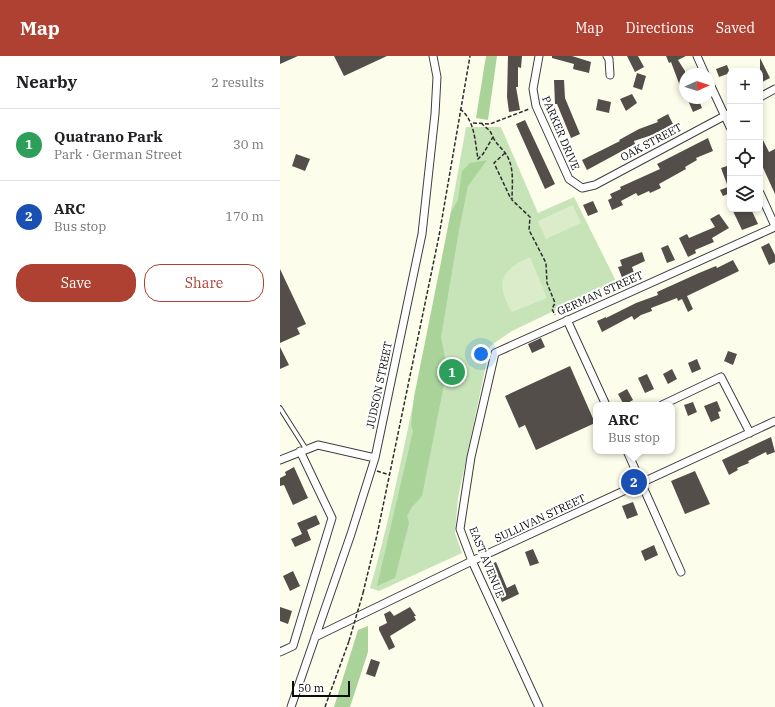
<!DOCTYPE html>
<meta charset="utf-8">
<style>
body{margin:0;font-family:"IBM Plex Serif",serif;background:#f2f2f2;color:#202124}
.controls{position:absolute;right:12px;top:12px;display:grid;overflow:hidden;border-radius:8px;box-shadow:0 2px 6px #0003}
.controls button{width:36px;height:36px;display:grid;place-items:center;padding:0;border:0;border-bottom:1px solid #e0e0e0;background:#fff;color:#202124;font:20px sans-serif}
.compass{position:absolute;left:399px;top:12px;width:36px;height:36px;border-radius:50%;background:#fff;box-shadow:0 2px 6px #0003;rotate:87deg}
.scale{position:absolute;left:12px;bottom:10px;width:58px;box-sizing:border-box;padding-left:4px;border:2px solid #0b0b0b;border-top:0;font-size:11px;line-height:14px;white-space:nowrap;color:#0b0b0b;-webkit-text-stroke:3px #fff;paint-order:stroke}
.you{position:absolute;left:201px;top:298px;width:14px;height:14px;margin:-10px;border:3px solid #fff;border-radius:50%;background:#1a73e8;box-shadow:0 0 0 6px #1a73e833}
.badge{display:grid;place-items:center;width:26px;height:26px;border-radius:50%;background:#ae4131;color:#fff;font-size:13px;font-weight:700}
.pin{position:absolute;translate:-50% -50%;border:2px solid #fff;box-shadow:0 1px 4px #0006}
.popup{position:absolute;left:313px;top:346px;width:82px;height:52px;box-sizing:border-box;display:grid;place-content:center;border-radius:8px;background:#fff;filter:drop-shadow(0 1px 3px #0005);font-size:13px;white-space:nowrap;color:#757577}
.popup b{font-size:15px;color:#202124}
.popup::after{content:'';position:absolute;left:50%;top:100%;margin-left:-8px;border:8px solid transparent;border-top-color:#fff}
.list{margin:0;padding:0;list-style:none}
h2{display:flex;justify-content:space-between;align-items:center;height:52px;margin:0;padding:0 16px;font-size:17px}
h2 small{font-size:13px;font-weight:400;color:#757577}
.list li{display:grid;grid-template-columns:26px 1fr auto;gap:12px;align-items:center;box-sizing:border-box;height:72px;padding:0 16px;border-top:1px solid #e0e0e0}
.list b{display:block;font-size:15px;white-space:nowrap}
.list p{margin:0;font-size:13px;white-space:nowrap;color:#757577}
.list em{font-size:13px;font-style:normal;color:#757577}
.actions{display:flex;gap:8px;padding:12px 16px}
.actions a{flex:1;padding:9px 0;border:1px solid #ae4131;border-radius:16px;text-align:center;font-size:14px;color:#ae4131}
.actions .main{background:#ae4131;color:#fff}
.icon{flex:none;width:22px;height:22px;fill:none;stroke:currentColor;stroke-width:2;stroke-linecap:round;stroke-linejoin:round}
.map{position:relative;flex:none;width:495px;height:651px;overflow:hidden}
header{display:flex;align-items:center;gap:24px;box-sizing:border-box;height:56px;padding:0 20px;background:#ae4131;color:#fff}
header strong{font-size:19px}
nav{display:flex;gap:22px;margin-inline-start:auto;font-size:14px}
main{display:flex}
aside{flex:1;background:#fff}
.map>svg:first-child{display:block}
.green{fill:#c7e4b9}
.forest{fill:#a9d399}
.pitch{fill:#daecc9}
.building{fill:#534e49}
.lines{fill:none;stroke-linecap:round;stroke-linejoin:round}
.service-casing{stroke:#3e3e3e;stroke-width:5.5}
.minor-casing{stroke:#3e3e3e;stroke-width:9}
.path{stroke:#2d2d2d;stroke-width:1.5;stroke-dasharray:4 2;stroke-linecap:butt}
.service{stroke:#fff;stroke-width:3.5}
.minor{stroke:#fff;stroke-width:7}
.path-bridge{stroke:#2d2d2d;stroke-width:1.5;stroke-dasharray:4 2;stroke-linecap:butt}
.labels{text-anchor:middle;stroke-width:4;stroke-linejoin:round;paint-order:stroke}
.street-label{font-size:11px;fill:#0b0b0b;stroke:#fff}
</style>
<header>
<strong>Map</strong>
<nav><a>Map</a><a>Directions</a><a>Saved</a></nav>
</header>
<main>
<aside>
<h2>Nearby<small>2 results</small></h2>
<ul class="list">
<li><span class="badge" style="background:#2e9e5b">1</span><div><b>Quatrano Park</b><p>Park · German Street</p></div><em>30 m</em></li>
<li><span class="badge" style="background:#1a4fb4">2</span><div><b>ARC</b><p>Bus stop</p></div><em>170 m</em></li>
</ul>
<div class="actions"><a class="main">Save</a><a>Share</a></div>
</aside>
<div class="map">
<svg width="495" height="651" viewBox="0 0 495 651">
<rect width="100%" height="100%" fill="#fdfdeb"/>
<path class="green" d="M186 71H221L258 157 294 141 336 225 232 275 210 290 178 442 175 477 182 497 99 535 90 532C108 470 121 406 134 343 153 253 170 162 186 71Z"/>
<path class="forest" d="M206 0H217L208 64 196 62Z
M207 104 188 130 179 174 161 281 167 313 142 440 132 451 127 460 129 467 115 522 97 530 133 375 131 370 134 341 171 156 178 144 182 115 190 107Z
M88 570V596L70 651H54L78 574Z"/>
<path class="pitch" d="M293 149 301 167 266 183 258 165Z
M250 201 267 242 232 256C215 228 220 214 250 201Z"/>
<path class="building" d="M0 0H18L0 8Z
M54 0H107L64 20Z
M228 0H242L241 12 238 11V31H236L240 54 229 56 227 41Z
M272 0H292L311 6 309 17 293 13 294 8 272 2Z
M347 0H358L364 11 355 16Z
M386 0H406L398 4 405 15V28L400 30 391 6 389 7Z
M480 2 490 22 480 27Z
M447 9 450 17 439 21 436 13Z
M357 17 366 20 362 34 353 31Z
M274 24H284L285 42 300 78 291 82 277 48H275Z
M352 38 357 47 346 55 340 43Z
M407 42H418L422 52 413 56Z
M318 43 331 46 329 57 316 54Z
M388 58 393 68 372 79 354 85 355 88 307 114 302 104 340 85 339 84 359 73 378 66 377 64Z
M245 64 275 128 265 133 236 68Z
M480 78 489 96 495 93V138L480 105Z
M428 82 433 95 416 102 417 104 405 111 406 113 379 128 381 132 370 137 369 135 358 140 356 137 341 145 343 149 332 154 328 144 332 142 330 138 341 133 340 131 349 127 380 113 377 108Z
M16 98 30 103 25 115 12 110Z
M450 109V137L443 140 440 134 448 131 441 112Z
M313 145 318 156 308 160 303 149Z
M452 153H471L478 168 462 174Z
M439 158 449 172 432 182 434 186 415 194 416 197 408 201 399 182 407 178 409 182 435 171 430 163Z
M489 187 495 199V206L489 209 481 191Z
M388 189 395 204 387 207 381 192Z
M362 196 365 205 352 211 356 222 344 227 338 211 342 210 340 204Z
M453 204 459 215 407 240 413 253 408 256 402 243 398 245 397 242 371 252 372 255 361 259 354 264 352 260 322 276 317 265 326 261V262L356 247 378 239 377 236 419 217 436 210 437 212Z
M0 213 26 268 17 272 20 278 0 287Z
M261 282 265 291 252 297 248 288Z
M0 291 9 309 0 313Z
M448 295 457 298 453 309 444 305Z
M417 303 421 313 412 317 408 307Z
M290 310 315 367 256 394 245 369 239 372 225 340Z
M392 313 397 323 388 328 383 318Z
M367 318 374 333 365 337 358 322Z
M347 333 353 344 344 349 338 338Z
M437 345 441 355 438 356 440 362 431 366 424 350Z
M413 346 417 356 408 360 404 349Z
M491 381 495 396 487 399 486 396 468 405 469 407 457 412 458 414 449 419 442 404Z
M14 411 28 442 13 449 4 429 0 430V422L6 419 5 416Z
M415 415 430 448 405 458 391 425Z
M353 446 358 459 347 463 342 450Z
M36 459 40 468 27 474 31 484 15 491 11 483 22 478 17 467Z
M374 489 378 499 365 505 361 495Z
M253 493 259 507 250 510 245 496Z
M216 506 227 532 235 528 239 538 222 546 207 510Z
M13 515 20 530 10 535 3 520Z
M0 551 12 555 8 568 0 565Z
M130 551 136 560H134L136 564 110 580 115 591 109 594 99 574V571L107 567 104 558 110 555 114 560Z
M91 603 100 606 95 621 86 618Z"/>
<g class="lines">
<g class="service-casing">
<path id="service" d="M0 352 26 393"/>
</g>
<g class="minor-casing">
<path id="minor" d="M259 0 253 33 256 50 289 123 302 132 315 129 450 57
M327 0 329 3 330 19
M417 0 425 18
M429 26 450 71
M480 41 495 33
M480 137 495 170
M287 264 326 349
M382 349 441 321 470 377
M347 395 401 516
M0 404 38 389 95 402
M35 581 192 505 495 365
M0 596 13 590 52 462 20 395
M11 651 71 478 95 402 142 178 155 58 157 21 153 0
M259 651 192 505 180 473 191 401 215 297 495 171"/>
</g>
<path class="path" d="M180 53C195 64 195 86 198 103L203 98 213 81 210 75 202 68
M193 67 210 68 249 53
M213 81C217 90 226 95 229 104 234 115 232 132 232 144L250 161 249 174 266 207 267 227 275 247 272 253 275 259
M225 97 214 107 231 143
M97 415 110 419
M83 537 97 479 159 180 190 0
M45 651 69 585"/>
<use href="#service" class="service"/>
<use href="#minor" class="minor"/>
<path class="path-bridge" d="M69 585 83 537"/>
</g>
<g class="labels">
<g class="street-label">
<text transform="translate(281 77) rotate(67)" y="4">PARKER DRIVE</text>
<text transform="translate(371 86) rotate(-28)" y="4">OAK STREET</text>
<text transform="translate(320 237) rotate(-24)" y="4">GERMAN STREET</text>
<text transform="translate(99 329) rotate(-78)" y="4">JUDSON STREET</text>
<text transform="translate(260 462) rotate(-25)" y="4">SULLIVAN STREET</text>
<text transform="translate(207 506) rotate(68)" y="4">EAST AVENUE</text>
</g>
</g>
</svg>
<div class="controls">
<button>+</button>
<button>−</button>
<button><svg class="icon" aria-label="locate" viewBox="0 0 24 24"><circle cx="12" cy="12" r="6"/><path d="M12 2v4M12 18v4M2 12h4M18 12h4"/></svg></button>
<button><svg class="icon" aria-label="layers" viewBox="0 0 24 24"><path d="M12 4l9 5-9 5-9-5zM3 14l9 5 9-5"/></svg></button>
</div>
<svg class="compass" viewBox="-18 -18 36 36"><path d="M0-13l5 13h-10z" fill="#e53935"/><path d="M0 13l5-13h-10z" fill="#757577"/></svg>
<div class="scale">50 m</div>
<div class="you"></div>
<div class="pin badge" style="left:172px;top:316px;background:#2e9e5b">1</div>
<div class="pin badge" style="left:354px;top:426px;background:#1a4fb4">2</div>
<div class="popup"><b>ARC</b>Bus stop</div>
</div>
</main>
